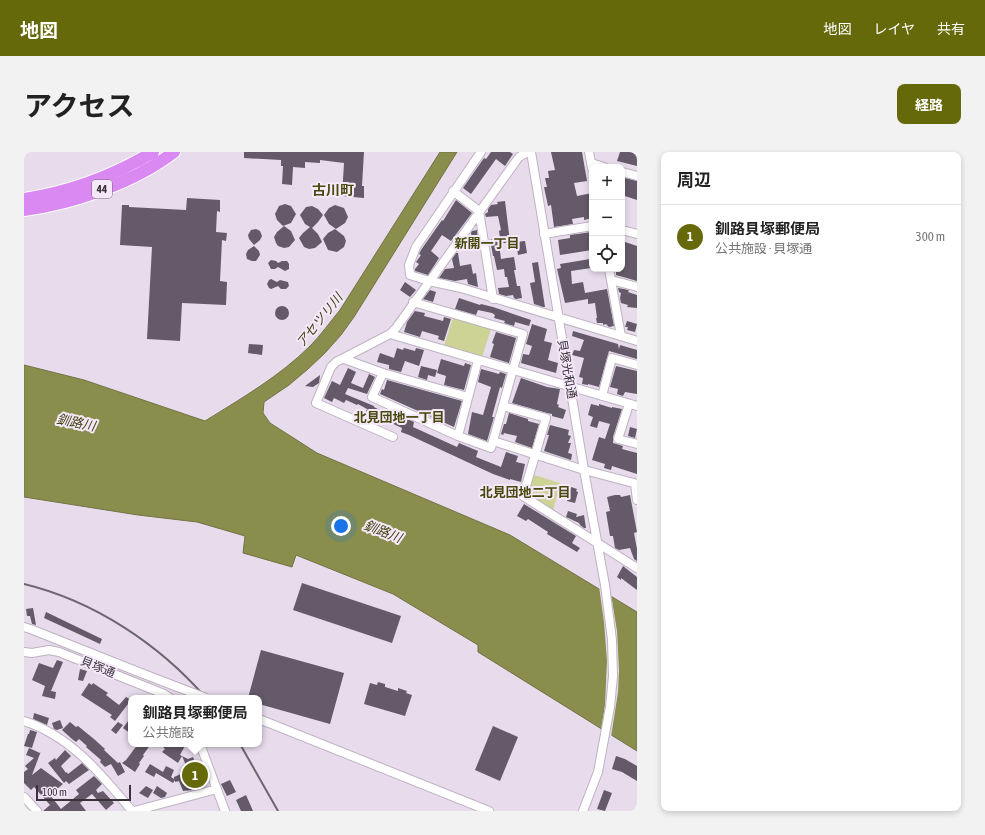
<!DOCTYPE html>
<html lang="ja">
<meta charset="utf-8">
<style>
body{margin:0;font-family:"Asap Condensed","Noto Sans JP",sans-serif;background:#f2f2f2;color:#222}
.controls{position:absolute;right:12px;top:12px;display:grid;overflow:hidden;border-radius:8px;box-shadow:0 2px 6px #0003}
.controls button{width:36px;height:36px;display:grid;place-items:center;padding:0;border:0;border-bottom:1px solid #e0e0e0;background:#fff;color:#222;font:20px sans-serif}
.scale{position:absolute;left:12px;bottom:10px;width:95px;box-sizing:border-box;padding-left:4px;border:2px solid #373339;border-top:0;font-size:11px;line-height:14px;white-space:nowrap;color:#373339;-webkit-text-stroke:3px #f5e8f9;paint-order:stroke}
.you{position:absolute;left:317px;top:374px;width:14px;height:14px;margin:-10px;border:3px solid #fff;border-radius:50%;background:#1a73e8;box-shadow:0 0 0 6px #1a73e833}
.badge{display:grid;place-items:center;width:26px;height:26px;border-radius:50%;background:#666909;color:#fff;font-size:13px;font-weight:700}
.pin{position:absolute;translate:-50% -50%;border:2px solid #fff;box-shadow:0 1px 4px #0006}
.popup{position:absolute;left:104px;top:543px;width:134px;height:52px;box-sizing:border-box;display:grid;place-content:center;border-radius:8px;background:#fff;filter:drop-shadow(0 1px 3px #0005);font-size:13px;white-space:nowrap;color:#767676}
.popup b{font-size:15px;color:#222}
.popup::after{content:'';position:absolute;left:50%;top:100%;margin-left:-8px;border:8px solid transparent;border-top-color:#fff}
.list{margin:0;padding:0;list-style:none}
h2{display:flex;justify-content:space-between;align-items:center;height:52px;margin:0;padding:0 16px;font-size:17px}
h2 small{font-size:13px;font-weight:400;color:#767676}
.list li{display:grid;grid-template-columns:26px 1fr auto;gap:12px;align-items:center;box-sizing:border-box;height:64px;padding:0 16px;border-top:1px solid #e0e0e0}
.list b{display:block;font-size:15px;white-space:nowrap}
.list p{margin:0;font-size:13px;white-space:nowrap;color:#767676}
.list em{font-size:13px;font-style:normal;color:#767676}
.icon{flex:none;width:22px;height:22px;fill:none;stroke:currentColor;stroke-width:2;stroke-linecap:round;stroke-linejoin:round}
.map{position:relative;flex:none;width:613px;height:659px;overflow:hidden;border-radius:8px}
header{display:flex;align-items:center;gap:24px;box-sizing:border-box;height:56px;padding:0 20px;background:#666909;color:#fff}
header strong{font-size:19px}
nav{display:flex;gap:22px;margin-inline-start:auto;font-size:14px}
.intro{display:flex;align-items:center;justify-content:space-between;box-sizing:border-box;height:96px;padding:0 24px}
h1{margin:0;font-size:28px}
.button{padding:10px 18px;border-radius:8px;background:#666909;color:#fff;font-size:14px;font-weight:700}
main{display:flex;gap:24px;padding:0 24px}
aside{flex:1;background:#fff;border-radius:8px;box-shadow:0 2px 6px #0003}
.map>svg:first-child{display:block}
.green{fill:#cdd295}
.water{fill:#8a8e4c;stroke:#717346}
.pier{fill:#e8dbec}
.building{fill:#655a69}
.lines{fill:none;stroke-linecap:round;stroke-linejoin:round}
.minor-casing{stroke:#beb2c2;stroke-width:10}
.highway-casing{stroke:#fff;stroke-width:14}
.minor{stroke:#fff;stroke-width:8}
.highway{stroke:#da89f2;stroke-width:12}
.rail{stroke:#6c666f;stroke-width:2}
.minor-bridge-casing{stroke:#beb2c2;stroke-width:10;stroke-linecap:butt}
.minor-bridge{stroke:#fff;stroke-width:8}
.labels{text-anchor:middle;stroke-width:4;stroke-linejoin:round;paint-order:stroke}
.shield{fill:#f5e8f9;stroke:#706973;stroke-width:1}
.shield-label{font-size:11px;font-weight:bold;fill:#373339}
.street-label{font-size:12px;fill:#373339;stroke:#f5e8f9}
.neighbourhood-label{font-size:13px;font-weight:bold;fill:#46490b;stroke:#f5e8f9}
.water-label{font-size:13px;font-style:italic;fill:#414410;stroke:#f5e8f9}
.quarter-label{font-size:14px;font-weight:bold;fill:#46490b;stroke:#f5e8f9}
</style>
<header>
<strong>地図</strong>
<nav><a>地図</a><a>レイヤ</a><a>共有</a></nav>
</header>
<div class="intro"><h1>アクセス</h1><a class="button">経路</a></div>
<main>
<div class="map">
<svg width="613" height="659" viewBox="0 0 613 659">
<rect width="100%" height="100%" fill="#e8dbec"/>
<path class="green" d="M429 166 467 177 458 205 420 194Z
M510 323 536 331 529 359 504 343Z"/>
<path class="water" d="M416 0H433L330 165 317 183 301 201 284 217 265 233 240 250 239 261 246 271 293 301 486 383 613 460V599L454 500V493L369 442 272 403 268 415 219 401 221 384 173 370 114 363 0 345V213L60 228 181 269C218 246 256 224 286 194 297 183 306 170 316 158Z"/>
<path class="pier" d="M575 434 587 442 593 479 595 518 594 540 587 585 577 579 581 553 583 509 580 470Z"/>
<path class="building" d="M220 0H340L338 34H340V46L318 44 320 11 296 8V11L281 10V16L269 15 268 33 258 32 259 14H257V8L220 6Z
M467 0H486L489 2 481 14 472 7 447 42 439 36 460 6 462 7Z
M527 0H558L563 29 550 31 553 44 568 41V66L560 68V65L548 67 549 72 530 75 527 53 524 54 520 35H523L521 26H525L524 19 531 18Z
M596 0H613V14L593 9Z
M601 26 613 29V48L598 43V36Z
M163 46 196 48V60L193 59 192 80 203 81 202 89 198 88 196 129 203 130 202 153 158 151 156 189 123 187 128 95 96 93 98 53H105V55L162 58Z
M432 48 448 61 427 89 418 83 407 99 415 106 404 123 391 119V117L395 112 392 110 397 103 395 102 397 98 418 68 419 69Z
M481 49 486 90 475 92 477 107 490 105 492 118H490L493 134H496L498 146 492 147 490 146 489 143 482 144 475 142 474 136 485 135 483 125H481L480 117 473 118 470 104H469L467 93H466L465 88 476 86 475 79 477 78 474 64 462 65 461 62 464 60V57L467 53 474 52 473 50Z
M261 52 267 54 272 62 267 71 259 74 253 68 251 62 255 54Z
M311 53 320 56 324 65 321 71 312 77 305 72 300 63 305 56Z
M288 54 294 57 299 63 294 70 288 76 294 82 298 90 291 96 285 97 280 95 275 86 279 81 286 75 281 72 276 63 282 55Z
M260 74 267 79 271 88 265 95 260 96 254 94 252 91 250 85 253 80Z
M232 77 236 79 238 84 236 88 230 93 225 87 224 83 227 78Z
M311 77 320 84 322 89 320 95 313 100 304 98 299 87 304 81Z
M453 78 454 89 450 90V87H448L447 81 448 79Z
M568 80V98L536 103 534 88 546 86V83Z
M501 89 503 101 494 103 492 90Z
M598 89 613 94V129L592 123V117H598Z
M230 94 235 99 236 103 232 109H228L223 107 222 102 224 98Z
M432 101H434L436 114 447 112 449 122 452 121 454 135 444 132 443 127 431 129 415 126 421 117 430 116 428 107Z
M566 107 567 116 547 119 548 132 559 130 561 141 583 137 590 174 585 175 582 172 579 173V171H573L572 166H573L571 151 564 152V147L541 151 533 117 537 116 536 112Z
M247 108 252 109 254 111 258 109H263L265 112V117L261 119 254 115 251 117H247L244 111Z
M514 110 521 155H519L510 152 506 131 511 130 508 111Z
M247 127 253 130 256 128 264 130 265 134 262 137H257L254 134 247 137 245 136 243 132 245 128Z
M381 130 392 138 386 145 376 138Z
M594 136 605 138 604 140 613 143V156L603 155 604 153 597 151 596 146 597 141 595 140Z
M406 138 412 140 409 150 399 147Z
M435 146 456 153 457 152 469 155 507 168 505 174 491 170 490 174 480 171 481 169 470 166 471 163 468 161 454 158 452 163 431 157Z
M251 161a7 7 0 1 1 14 0a7 7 0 1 1-14 0Z
M391 159 401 161 400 164 419 169 420 165 427 167 420 189 414 187 415 184 398 179 396 185 380 180 383 170Z
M603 169 613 172 611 180 603 178 604 175H601Z
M508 172 523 177 520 189 528 191 524 208 534 211 532 221 497 211 499 202 505 203 508 194 502 192Z
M549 179 594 192 595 197 596 193 613 198V207L585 199 575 235 564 232V233L558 232 559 226 555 225 560 206 548 203 550 198 556 199 560 188 548 184Z
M472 180 492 186 485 211 466 205 470 192 468 191Z
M225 192 239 193 238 203 224 201Z
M373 196 379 198 380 196 391 199 392 196 400 198 395 214 381 209 377 220 365 217V213L353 210 356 201 370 206Z
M417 207 440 214 441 211 447 213 440 238 420 233 422 224 413 221Z
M397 214 413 218 411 225 404 223 403 228 394 225Z
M592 214 613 219V242L601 240 599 244 593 242 594 237 586 235Z
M324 216 332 220 327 231 339 236 345 222 351 225 343 242 324 236 321 242 350 254V255L360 260 361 257 367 260 366 262 375 266 376 264 390 270 389 275 433 295 435 291 454 299 452 305 477 315 482 300 494 304 492 310 501 312 497 330 486 327V328L469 322 385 283 377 280 378 276 363 269 362 272 348 264 347 266 341 263 343 257 334 252 333 253 322 248 320 251 310 246 308 250 300 246 308 229 316 233Z
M457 217 468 220 475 222 476 220 482 222 478 236 476 235 468 265H470L463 289 444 282 448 260 459 263 467 235 454 230Z
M296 223 295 231 289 235 281 234Z
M497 226 523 235 536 237 533 252 535 253 534 255 542 258 539 267 528 264V262L523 261 488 251Z
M363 228 438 249 430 275 356 242 358 237 360 238Z
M567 252 575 254V252L588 256V255L598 257 589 285V291L599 294 598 297 613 301V322L588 314 587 318 580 316 581 312 568 308 575 285 581 287 586 272 575 269 573 276 566 274 569 265 564 263Z
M485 261 504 267V269L515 272 508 296 491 290 493 284 480 281 479 283 477 282 480 272H482Z
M526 273 545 278 544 283 547 284 544 291H547L544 301 548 302 547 308 520 299 525 283H523Z
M606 275 613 277 611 286 604 284Z
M547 335 553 337 552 339 554 340 551 351 543 349Z
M591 343H596L597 345 606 343 613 380 610 381 613 397V409L610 407 606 396 595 398 591 396 589 384H586L582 360 586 359 583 345Z
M500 352 552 384 548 391 556 396 553 400 523 382 524 380 504 367 502 369 493 364Z
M544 359 553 362 552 365 560 363 562 376H560L556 373 555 371 542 365Z
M599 414 613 425V438L597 426V428L593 425Z
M278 431 377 464 368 491 269 458Z
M9 456 12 473 8 472 6 464H3L2 457Z
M22 460 78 487 76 492 20 466Z
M237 498 320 521 306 572 235 552V546H224Z
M33 508 39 510 27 539 32 540 31 547 18 544 21 534 8 528 15 511 29 516Z
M56 517 63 519 59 529 54 528Z
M354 530 361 532V535L374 539V536L383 539 382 541 388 543 381 564 340 552 346 531 353 533Z
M65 531 68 533 69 531 84 541 82 543 95 553 102 545 107 548 91 569 86 565 88 563 57 543Z
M10 561 25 566 23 573 9 567Z
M107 565V582L99 576Z
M36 568 39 576 33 578 30 577 28 571Z
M46 570 52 575 54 574 70 587 81 597 80 598 94 611 96 610 101 620 94 624 87 612 81 615 76 610 77 608 62 595 63 594 55 587 52 590 48 587 38 578Z
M94 570 99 573 92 582 87 578Z
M469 574 494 585 476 629 451 618Z
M6 578 13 580 8 596 0 594 4 582H5Z
M114 592H127L119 603 120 604 115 611 116 612 111 620 98 611 102 608Z
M141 592H162L156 603 158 604 154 611 138 600 141 597 139 595Z
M5 596 16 601 17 599 8 623 17 616 39 632 26 643 37 657 55 642 52 638 70 624 78 632 72 638 74 641 79 639 90 651 82 658 68 642 56 651 62 659H19L26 653 10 635 7 638 0 631V620L4 617 1 614 10 606 2 603Z
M41 598 47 604 37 614 42 621 43 620 44 622 58 611 65 618 45 632 42 629 40 631 24 611 31 606 32 608Z
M158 604 164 607 169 605 173 617 176 616 179 624 165 630 168 638 159 639 155 629 151 630V628L149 631 132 621 130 625 121 620 126 612 139 620 142 614 150 618 147 625 150 627V625L157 622 168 628 171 623 164 618Z
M592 604 601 607 613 614V629L598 620 588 617Z
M206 628 212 640 203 644 197 632Z
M122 634 129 638 124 646 115 641Z
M133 634 143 641 141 645 137 646 129 641Z
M580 638 588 641 581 659 573 657Z
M222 643 226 652 229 659H217L212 648Z"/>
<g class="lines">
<g class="minor-casing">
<path id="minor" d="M457 0 392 95 385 113 386 123 405 129 437 136 613 189
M507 0 560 318 581 433 588 488 589 524 586 555 574 620 559 659
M565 0 568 16
M567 11 580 15
M598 20 613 24
M429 39 455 59 469 147
M598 78 613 82
M520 82 568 74
M585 117 597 184
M587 128 613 135
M366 182 613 254
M320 207 359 221 444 245
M359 221 348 245 434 284 467 296 499 182 389 150
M578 244 588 206 613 213
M605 252 594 287 613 292
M479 254 522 266 499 344 613 416
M434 284 454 208
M369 285 292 251 307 215 312 210 366 182 372 176 495 5 504 0
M469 289 560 318 613 332
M611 332 613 348
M0 475 9 478 112 519
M0 500 8 501 25 498 35 500 140 542 146 546
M235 567 465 659
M0 569C47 584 78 623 108 659
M176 592 201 659
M0 645 13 659
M110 659 193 637"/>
</g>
<g class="highway-casing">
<path id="highway" d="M0 47C46 40 89 24 129 0
M0 58C49 52 111 30 150 0"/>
</g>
<use href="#minor" class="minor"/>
<use href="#highway" class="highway"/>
<path class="rail" d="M0 432C70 449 135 492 182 546
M216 592 254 659"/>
<g class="minor-bridge-casing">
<path id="minor-bridge" d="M112 519 182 546"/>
</g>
<use href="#minor-bridge" class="minor-bridge"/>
</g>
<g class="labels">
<rect class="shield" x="68" y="28" width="20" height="18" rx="3"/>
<g class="shield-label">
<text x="78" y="41">44</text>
</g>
<g class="street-label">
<text transform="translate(543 217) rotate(80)" y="4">貝塚光和通</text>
<text transform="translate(74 515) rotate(22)" y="4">貝塚通</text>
</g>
<g class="neighbourhood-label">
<text x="463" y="96">新開一丁目</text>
<text x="375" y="270">北見団地一丁目</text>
<text x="501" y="345">北見団地二丁目</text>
</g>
<g class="water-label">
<text transform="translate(295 168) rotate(-51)" y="5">アセツリ川</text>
<text transform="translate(52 270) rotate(11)" y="5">釧路川</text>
<text transform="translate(359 379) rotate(21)" y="5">釧路川</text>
</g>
<g class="quarter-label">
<text x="309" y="43">古川町</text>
</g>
</g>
</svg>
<div class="controls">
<button>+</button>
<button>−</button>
<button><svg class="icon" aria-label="locate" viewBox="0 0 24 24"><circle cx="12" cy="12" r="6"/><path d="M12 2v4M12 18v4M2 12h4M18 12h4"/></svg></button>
</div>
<div class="scale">100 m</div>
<div class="you"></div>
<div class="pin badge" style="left:171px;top:623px">1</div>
<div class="popup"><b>釧路貝塚郵便局</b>公共施設</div>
</div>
<aside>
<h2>周辺<small></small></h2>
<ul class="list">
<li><span class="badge">1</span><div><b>釧路貝塚郵便局</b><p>公共施設 · 貝塚通</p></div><em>300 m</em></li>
</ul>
</aside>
</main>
